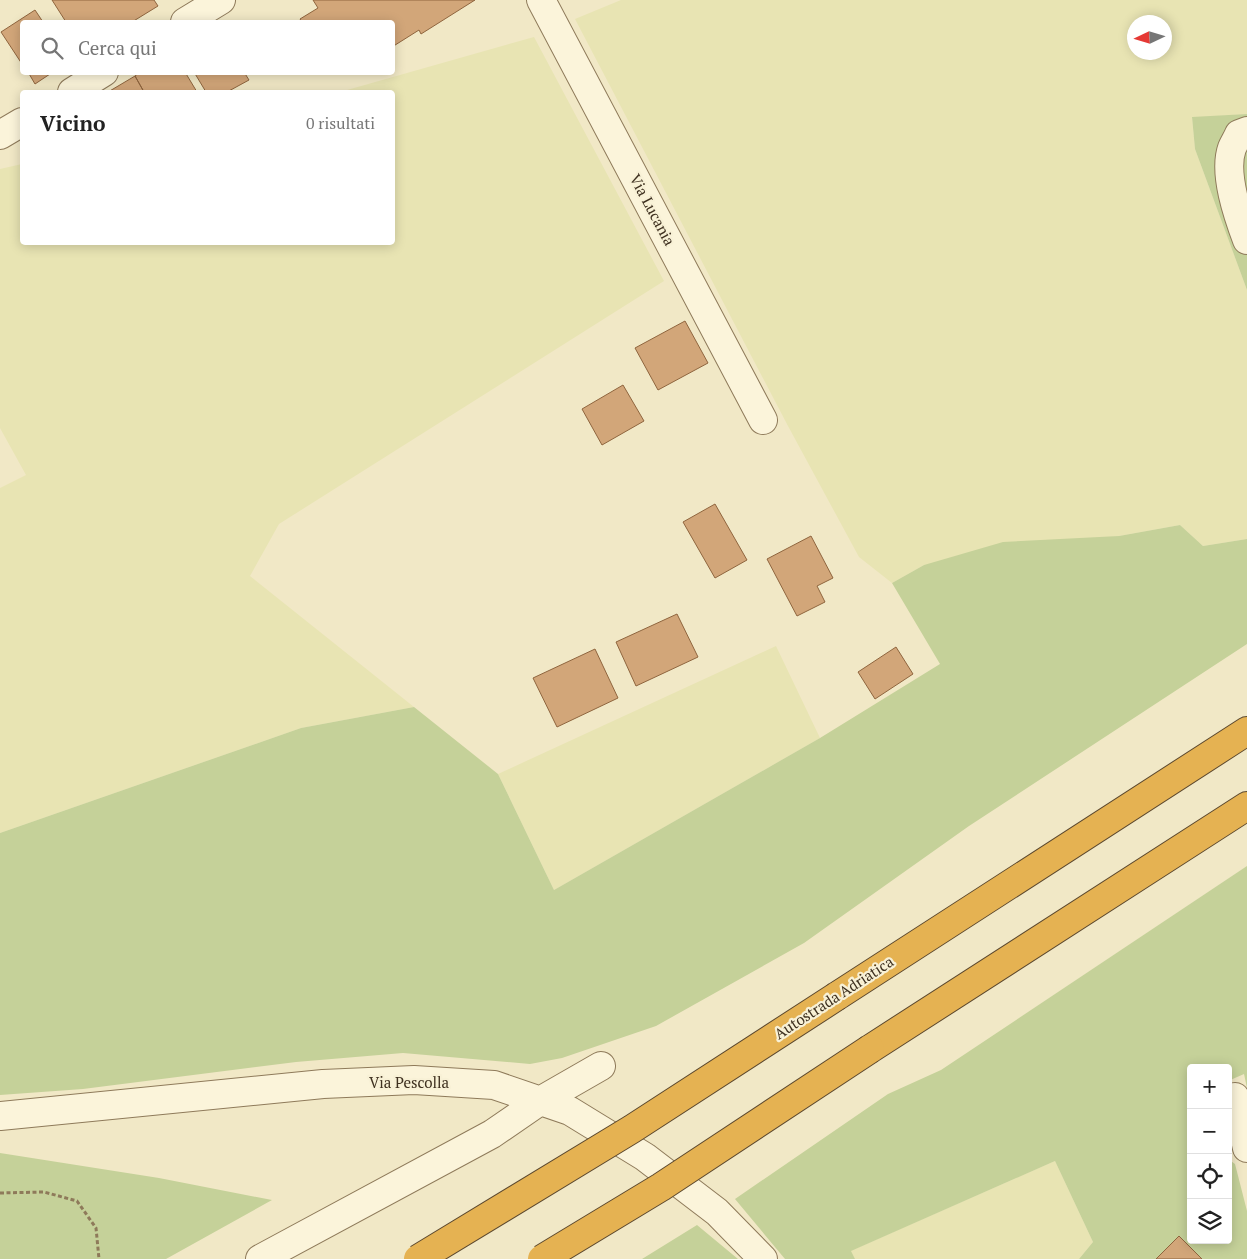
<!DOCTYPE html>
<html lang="it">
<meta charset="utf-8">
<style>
body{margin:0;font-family:"PT Serif",serif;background:#f2f2f2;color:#222}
.controls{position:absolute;right:15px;bottom:15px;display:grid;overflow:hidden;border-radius:5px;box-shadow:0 2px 12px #0003}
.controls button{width:45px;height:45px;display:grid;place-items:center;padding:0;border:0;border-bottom:1px solid #e0e0e0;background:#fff;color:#222;font:25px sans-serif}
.compass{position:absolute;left:1127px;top:15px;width:45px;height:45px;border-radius:50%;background:#fff;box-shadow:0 2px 12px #0003;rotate:266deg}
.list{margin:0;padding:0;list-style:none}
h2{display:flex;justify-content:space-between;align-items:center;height:65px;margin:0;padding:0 20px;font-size:21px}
h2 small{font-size:16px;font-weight:400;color:#767676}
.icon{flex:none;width:28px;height:28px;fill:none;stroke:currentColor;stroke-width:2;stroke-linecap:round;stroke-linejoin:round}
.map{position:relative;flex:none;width:1247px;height:1259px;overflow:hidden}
.search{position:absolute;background:#fff;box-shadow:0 2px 12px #0003;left:20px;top:20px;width:375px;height:55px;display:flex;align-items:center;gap:12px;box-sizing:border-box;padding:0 18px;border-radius:5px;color:#767676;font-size:19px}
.panel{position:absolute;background:#fff;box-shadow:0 2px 12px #0003;left:20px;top:90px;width:375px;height:155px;border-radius:5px}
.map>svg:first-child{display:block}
.farmland{fill:#e8e4b3;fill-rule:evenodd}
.green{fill:#c5d199}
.building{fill:#d2a679;stroke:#8f653e}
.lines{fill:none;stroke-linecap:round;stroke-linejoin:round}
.minor-casing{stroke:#8e7a5a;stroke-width:30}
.highway-casing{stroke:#5c482e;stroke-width:30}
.path{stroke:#8e7a5a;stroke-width:3;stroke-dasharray:4 2.5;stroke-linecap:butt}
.minor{stroke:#fbf4da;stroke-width:28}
.highway{stroke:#e5b252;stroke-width:28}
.highway-bridge-casing{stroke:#5c482e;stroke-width:30;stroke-linecap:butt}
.highway-bridge{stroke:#e5b252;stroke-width:28}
.labels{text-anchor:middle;stroke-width:4.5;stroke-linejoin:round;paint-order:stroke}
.street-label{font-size:15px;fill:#3e301f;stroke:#f8f1d6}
</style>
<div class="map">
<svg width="1247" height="1259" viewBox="0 0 1247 1259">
<rect width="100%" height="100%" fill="#f1e8c6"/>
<path class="farmland" d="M621 0H1247V114L1192 118 1195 149 1247 290V539L1203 546 1180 525 1119 536 924 565 892 583 859 557 788 426 575 19ZM1134 22H1164V52H1134Z
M534 37 664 281 279 524 250 576 414 707 301 728 0 833V488L26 475 0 428V169L22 164V242H392V92H340Z
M776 646 820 738 554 890 498 774Z
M1055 1161 1093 1242 1079 1259H855L850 1251Z"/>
<path class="green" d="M1247 114V290L1195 149 1192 117Z
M1180 525 1203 546 1247 539V644L969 826 804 943 656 1026 562 1058 530 1064 403 1053 296 1062 83 1089 0 1095V833L301 728 414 707 498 774 554 890 820 738 940 664 892 583 924 565 1003 542 1119 536Z
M1247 866V1088L1244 1074 1228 1081V1068H1191V1240H1228V1159L1235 1164 1247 1211V1259H1202L1179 1236 1156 1259H1079L1093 1242 1055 1161 851 1251 855 1259H785L735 1199 888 1094 941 1070Z
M0 1153 159 1178 272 1200 166 1259H0Z
M697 1225 738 1259H642Z"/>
<path class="building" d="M52 0H154L158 6 132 22H66Z
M313 0H475L421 34 419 30 392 47V22H302L300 19 318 8Z
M35 10 43 22H22V64L1 32Z
M28 72H53L35 84Z
M140 72H185L197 92H144L135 76Z
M194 72H244L249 80 227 92H206Z
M135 76 144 92H108Z
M685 321 708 363 658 390 635 348Z
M623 385 644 421 602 445 582 409Z
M715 504 747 560 715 578 683 522Z
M811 536 833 578 817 586 825 602 797 616 767 559Z
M677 614 698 657 636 686 616 642Z
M896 647 913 674 875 699 858 672Z
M595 649 618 698 557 727 533 678Z
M1179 1236 1202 1259H1156Z"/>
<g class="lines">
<g class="minor-casing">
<path id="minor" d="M541 0 763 420
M185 22 221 0
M72 92 104 72
M1247 131 1239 134C1237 139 1234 143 1232 148 1223 173 1238 216 1247 240
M0 135 22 122
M1235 1097 1247 1148
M0 1116 323 1084 414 1080 494 1085 570 1111 645 1157 717 1212 763 1259
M260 1259 492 1134 540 1101 601 1066"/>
</g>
<g class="highway-casing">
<path id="highway" d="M837 996 1247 731
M870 1049 1247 806"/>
</g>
<path class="path" d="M0 1193 44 1192 77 1201 96 1228 99 1259"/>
<use href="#minor" class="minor"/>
<use href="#highway" class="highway"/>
<g class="highway-bridge-casing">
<path id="highway-bridge" d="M418 1259 632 1129 837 996
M542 1259 661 1187 870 1049"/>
</g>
<use href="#highway-bridge" class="highway-bridge"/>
</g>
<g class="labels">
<g class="street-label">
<text transform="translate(652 210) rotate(62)" y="5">Via Lucania</text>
<text transform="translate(834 998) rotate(-33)" y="5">Autostrada Adriatica</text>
<text x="409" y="1088">Via Pescolla</text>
</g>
</g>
</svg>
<div class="controls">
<button>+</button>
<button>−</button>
<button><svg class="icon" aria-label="locate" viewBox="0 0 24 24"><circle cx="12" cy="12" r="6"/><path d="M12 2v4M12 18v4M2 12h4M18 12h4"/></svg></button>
<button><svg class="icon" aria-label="layers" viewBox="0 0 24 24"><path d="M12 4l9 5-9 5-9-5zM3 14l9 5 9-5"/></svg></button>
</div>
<svg class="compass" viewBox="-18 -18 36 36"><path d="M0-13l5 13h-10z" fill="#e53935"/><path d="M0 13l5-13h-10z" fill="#767676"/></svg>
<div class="search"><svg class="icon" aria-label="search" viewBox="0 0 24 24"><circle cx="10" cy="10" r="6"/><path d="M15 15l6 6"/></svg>Cerca qui</div>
<section class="panel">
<h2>Vicino<small>0 risultati</small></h2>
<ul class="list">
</ul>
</section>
</div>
